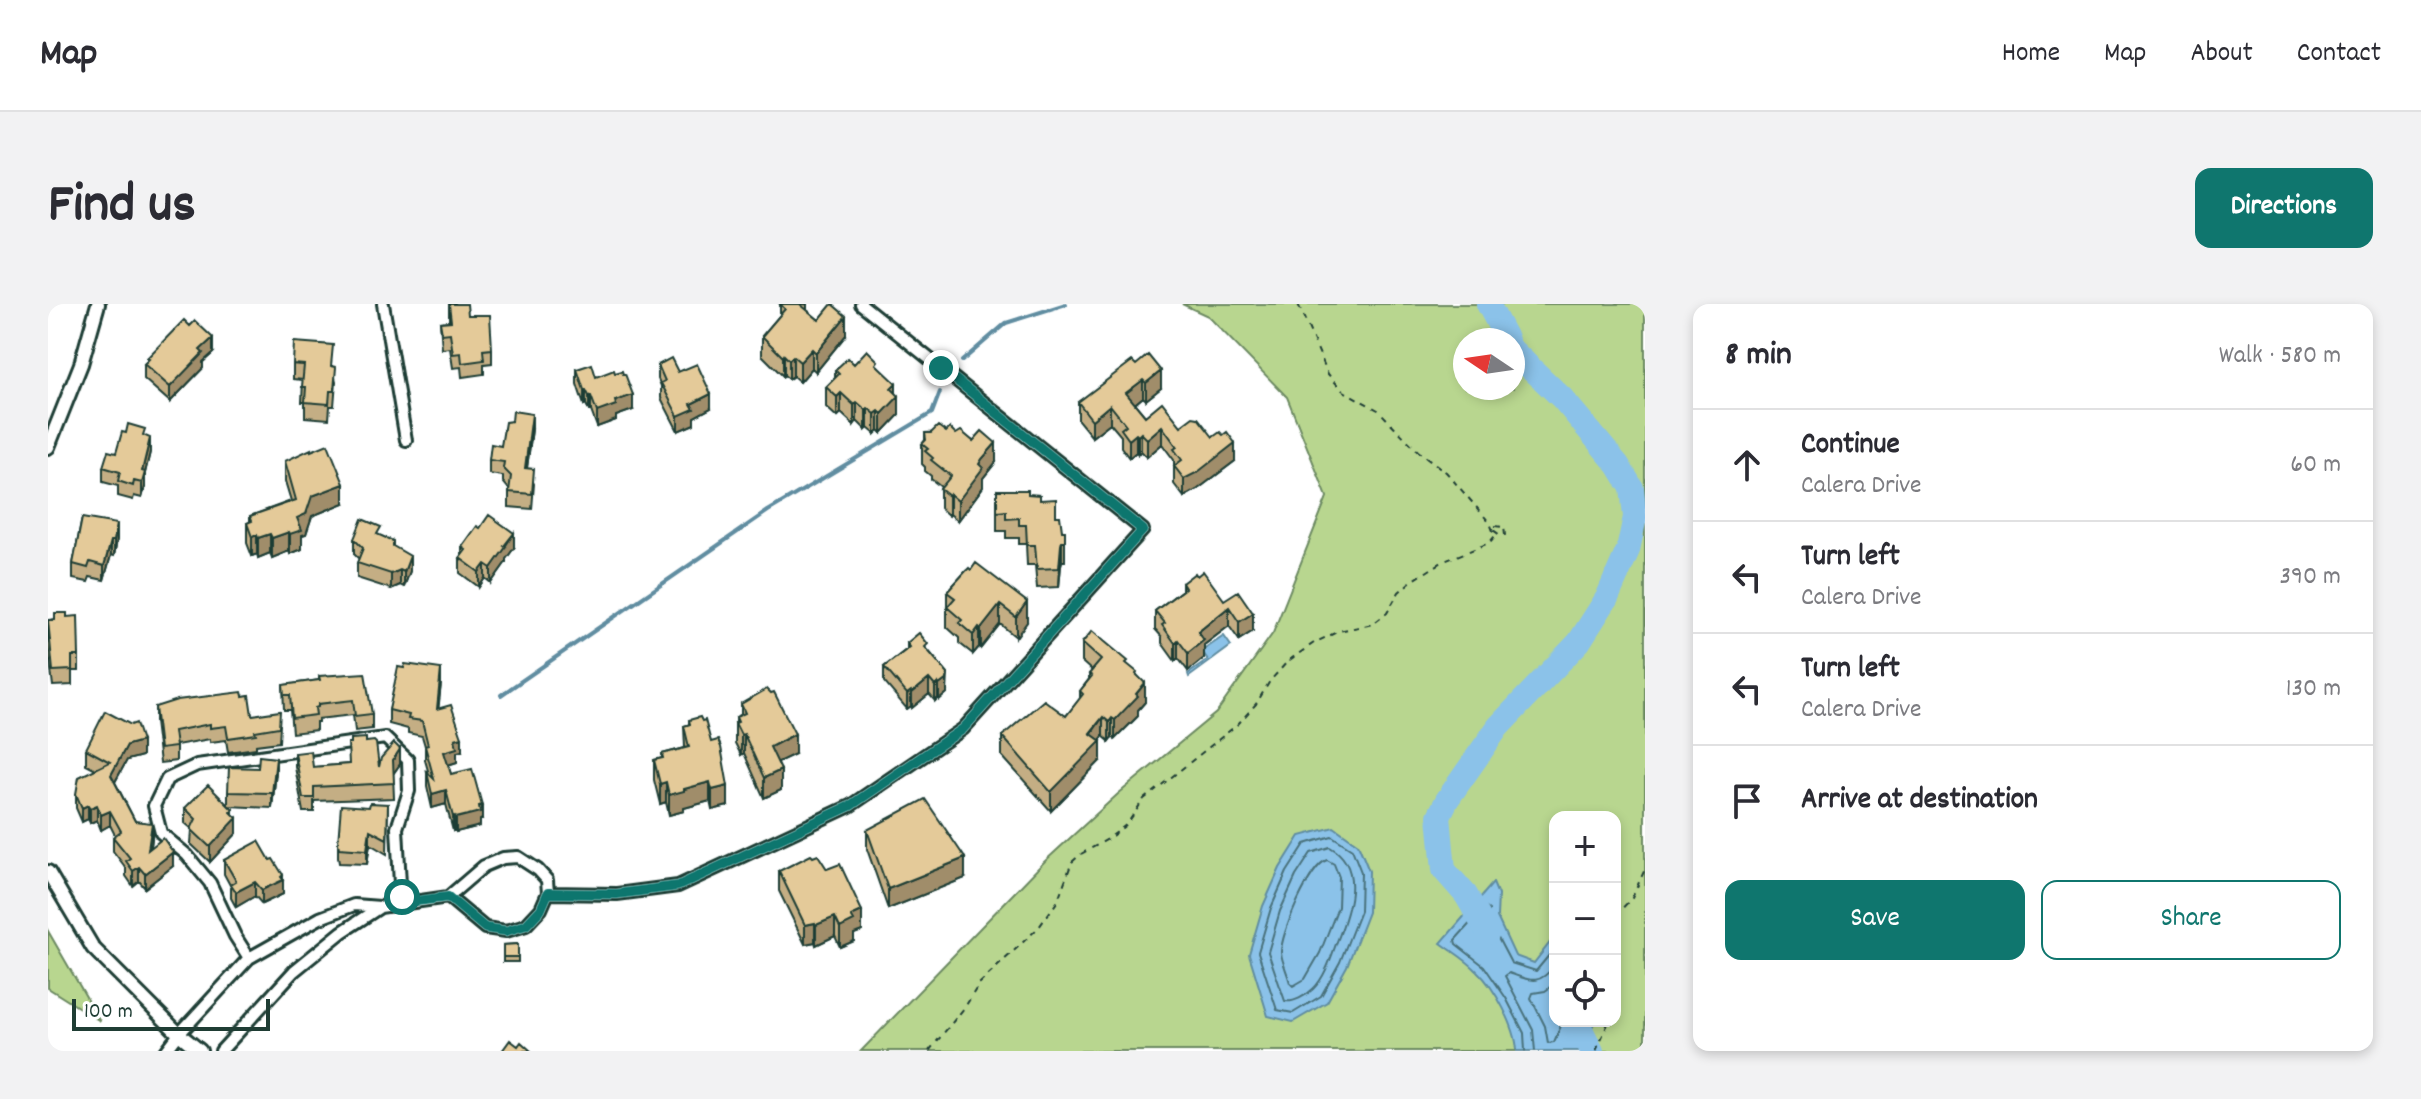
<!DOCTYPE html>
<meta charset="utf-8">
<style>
body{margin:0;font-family:Dekko,sans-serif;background:#f2f2f3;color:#2b2b33}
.controls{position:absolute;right:24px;bottom:24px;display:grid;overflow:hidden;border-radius:16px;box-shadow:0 4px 12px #0003}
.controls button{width:72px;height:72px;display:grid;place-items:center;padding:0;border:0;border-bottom:2px solid #e1e1e2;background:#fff;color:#2b2b33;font:40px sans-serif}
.compass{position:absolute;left:1405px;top:24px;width:72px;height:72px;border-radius:50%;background:#fff;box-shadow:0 4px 12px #0003;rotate:283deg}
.scale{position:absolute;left:24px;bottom:20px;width:198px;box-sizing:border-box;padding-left:8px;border:4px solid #1f3d34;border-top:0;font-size:22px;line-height:28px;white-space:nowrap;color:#1f3d34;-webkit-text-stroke:6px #fff;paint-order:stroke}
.stop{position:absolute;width:24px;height:24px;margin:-18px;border:6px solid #0f766e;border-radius:50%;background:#fff}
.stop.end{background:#0f766e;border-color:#fff;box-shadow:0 2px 8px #0008}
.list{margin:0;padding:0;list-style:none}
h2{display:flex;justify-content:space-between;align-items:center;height:104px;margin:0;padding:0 32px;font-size:34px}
h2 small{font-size:26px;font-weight:400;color:#7c7c81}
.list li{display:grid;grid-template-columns:52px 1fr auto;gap:24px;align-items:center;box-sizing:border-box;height:112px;padding:0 32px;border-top:2px solid #e1e1e2}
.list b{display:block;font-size:30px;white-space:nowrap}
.list p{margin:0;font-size:26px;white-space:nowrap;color:#7c7c81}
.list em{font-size:26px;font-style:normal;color:#7c7c81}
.actions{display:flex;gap:16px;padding:24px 32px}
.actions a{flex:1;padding:18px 0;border:2px solid #0f766e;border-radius:16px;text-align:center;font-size:28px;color:#0f766e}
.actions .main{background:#0f766e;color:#fff}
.icon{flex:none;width:44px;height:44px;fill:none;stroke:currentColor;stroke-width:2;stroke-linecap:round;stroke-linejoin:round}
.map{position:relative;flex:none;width:1597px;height:747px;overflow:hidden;border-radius:16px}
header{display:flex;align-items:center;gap:48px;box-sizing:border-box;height:112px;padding:0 40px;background:#fff;border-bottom:2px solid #e1e1e2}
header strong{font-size:38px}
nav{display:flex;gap:44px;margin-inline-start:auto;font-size:28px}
.intro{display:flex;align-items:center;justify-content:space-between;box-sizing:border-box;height:192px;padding:0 48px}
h1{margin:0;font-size:56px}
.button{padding:20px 36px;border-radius:16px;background:#0f766e;color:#fff;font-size:28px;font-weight:700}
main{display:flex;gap:48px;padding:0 48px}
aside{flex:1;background:#fff;border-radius:16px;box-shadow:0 4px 12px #0003}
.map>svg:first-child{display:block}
.green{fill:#b8d68f;stroke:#6c8a62;stroke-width:2;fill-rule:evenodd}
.water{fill:#8bc2e9;stroke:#608da1;stroke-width:2}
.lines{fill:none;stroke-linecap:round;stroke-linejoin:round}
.shore{stroke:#4a727c;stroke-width:2}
.stream{stroke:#608da1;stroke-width:4}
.river{stroke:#8bc2e9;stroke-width:24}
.minor-casing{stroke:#1f3d34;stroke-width:16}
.tertiary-casing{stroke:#1f3d34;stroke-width:18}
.path{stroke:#1f3d34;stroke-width:2;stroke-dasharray:6 6;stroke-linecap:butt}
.minor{stroke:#fff;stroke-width:10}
.tertiary{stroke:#fff;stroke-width:12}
.wall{fill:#c4ae84;stroke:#1f3d34;stroke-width:2}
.shaded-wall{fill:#a08d6b;stroke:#1f3d34;stroke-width:2}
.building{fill:#e4ca99;stroke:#1f3d34;stroke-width:2}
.route{stroke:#0f766e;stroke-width:10}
</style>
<header>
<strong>Map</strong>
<nav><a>Home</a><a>Map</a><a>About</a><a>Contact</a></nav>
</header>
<div class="intro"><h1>Find us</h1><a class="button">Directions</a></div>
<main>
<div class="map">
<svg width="1597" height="747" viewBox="0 0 1597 747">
<rect width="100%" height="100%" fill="#fff"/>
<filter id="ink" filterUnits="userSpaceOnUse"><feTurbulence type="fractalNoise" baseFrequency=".0125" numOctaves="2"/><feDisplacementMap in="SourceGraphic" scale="16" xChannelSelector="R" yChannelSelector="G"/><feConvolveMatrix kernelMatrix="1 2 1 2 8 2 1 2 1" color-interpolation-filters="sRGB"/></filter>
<g filter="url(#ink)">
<path class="green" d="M1134 0H1597V747H813L996 558 1070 490 1168 409 1225 329 1279 193 1239 93 1160 12ZM1417 36H1465V84H1417ZM1507 513H1567V717H1507Z
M0 627 52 717 0 684Z"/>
<path class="water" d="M1176 332 1183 342 1141 373 1140 370 1160 356 1154 347Z
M1286 523 1310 540 1321 567 1320 608 1299 662 1279 698 1245 718 1220 712 1201 650 1215 602 1232 564 1252 532Z
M1445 579 1450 591 1449 613 1467 652 1486 659 1507 632V717H1547L1533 747H1469C1468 723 1447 684 1429 667 1419 656 1405 648 1393 639Z"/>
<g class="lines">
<path class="shore" d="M1284 532 1304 545 1313 568 1312 607 1292 658 1273 692 1245 709 1229 706 1210 648 1223 604 1239 568 1257 540Z
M1282 543C1318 563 1300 610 1288 640 1283 654 1276 675 1265 685 1258 692 1245 699 1237 697L1220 648 1232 607 1248 572 1263 549Z
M1279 556 1286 560 1291 573 1290 603 1272 649 1257 675 1245 682 1242 679C1240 670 1234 658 1233 649 1232 631 1262 561 1279 556Z
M1507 680 1497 687 1485 689 1483 694 1497 722 1500 739 1506 738 1515 717
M1477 747 1476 729 1458 694 1436 662 1408 640 1407 636 1437 603 1441 606V617L1463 659 1488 667 1507 644
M1487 747 1485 726 1457 672 1461 669C1483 677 1491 682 1507 661"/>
<path class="stream" d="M914 57 958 19 1018 0
M453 391 720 207 884 109 892 88"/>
<path class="river" d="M1440 0 1459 36
M1440 629 1418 591 1396 566 1391 512 1399 496 1450 423 1531 338 1559 294 1580 246 1587 213 1584 184 1570 161 1514 94 1465 47
M1524 717 1533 725 1544 747"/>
<g class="minor-casing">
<path id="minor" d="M335 0 358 136
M500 589 569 590 630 582 802 502 915 425 1095 226 813 0
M201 654 187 632 162 579 139 551 113 529 106 502 119 475 149 461 337 434 360 456 361 487 349 524 353 599
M118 747 131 730 201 654 272 614 306 601 332 603 400 593 436 562 455 554 470 553 490 566 499 576 500 589 493 605 478 621 458 627 437 624 400 593
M173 747 246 667 294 628 332 603"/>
</g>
<g class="tertiary-casing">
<path id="tertiary" d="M0 143 33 60 50 0
M0 568 45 644 131 730 152 747"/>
</g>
<path class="path" d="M1447 222 1456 223 1457 231H1452L1445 226Z
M1567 612 1584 594 1597 565
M881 747 917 703 931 680 991 623 1009 598 1024 558 1033 550 1060 535 1079 520 1096 495 1190 420 1208 400 1222 377 1240 357 1266 339 1291 327 1325 320 1339 309 1351 288 1361 279 1394 258 1441 239 1447 232 1442 219 1398 168 1370 147 1330 106 1294 86 1280 70 1250 0
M1548 747 1561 717"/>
<use href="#minor" class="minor"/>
<use href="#tertiary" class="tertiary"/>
</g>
<path class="wall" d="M401 0 420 11 444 45V59L436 60V70L414 73 413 63 405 64 402 44 394 45 392 18 401 17Z
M759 0V6L771 16 798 31 768 68 764 64 752 78 745 72 741 75 736 71 735 72 714 51V32L732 11V1Z
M165 49 155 58V64L122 98 96 75V60L99 57V54Z
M245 60 284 62 288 77 286 102H282L281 115 257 113V98H254L255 76 245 75Z
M806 60 830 62 848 88 851 111 834 129 831 126 827 130 820 124 818 126 809 117 806 121 793 109 789 113 778 103V83L787 74V66Z
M610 61 630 68 663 104 646 113V120L630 127 613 94V82L610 75Z
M1088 61 1113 84 1098 96 1095 93 1087 100 1097 112 1133 122 1165 133 1187 157 1150 185 1136 193 1126 180V156L1114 140 1099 153 1093 147 1090 150 1088 148 1081 154 1073 143V132L1062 119 1044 133 1030 116V98Z
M529 65 585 106 568 112V116L549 123 543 107H541L538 100 536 101 529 80Z
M484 125 479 164 486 180 484 205 461 203V185L455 178V172L441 170V156L453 142Z
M898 128 908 130 948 158 935 174V183L910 217 902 210 901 212 892 204V185L893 183 883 175V172L877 167V163L874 160V140L877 136V129Z
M97 132 102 148 97 169V183L94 194 86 192 85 196 70 192V182L55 178V163L68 149Z
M237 157 296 199 264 212 258 230 254 231V245L242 250 241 247 224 254 222 249 210 254 209 250 204 252 199 239V219L202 218V212L243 197 237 177Z
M949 186 980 190 992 196 1008 212 1014 227H1017V257H1014L1013 261 1011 283 989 284 987 261H979L978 240H971V234H958V227H949Z
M34 214 69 235 66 252 63 251 56 276 42 273 40 278 25 275V260Z
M333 232 345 242 362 267 356 283 352 281 343 285 309 274V259L311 255 306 250V235Z
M414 243 466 244 458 255V258L443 279 437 274 431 283 412 269V254L414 252Z
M918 267 979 318 968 333 952 320 933 344 931 343 925 350 911 339V334L899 323V288Z
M1134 279 1176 296 1205 327 1191 336 1181 322 1156 341V354L1140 367 1130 354 1127 357 1114 339V333L1107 325V307L1134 286Z
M19 313 31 352V367H24V381L5 382 0 341V316Z
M859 339 880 346 900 370 899 389 891 396 890 394 887 397 881 390 864 404 863 402 859 405 836 378V363L859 345Z
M1034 339 1080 361 1089 371 1097 398 1090 406V412L1067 435 1064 433 1061 437 1055 432 1052 436 1053 456 1003 507 954 452V432L1018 412 1032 395V387L1041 375V370L1044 367 1034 358Z
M356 364 393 379 390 405 414 447 409 448V458L400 461 403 470 434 515 432 516V522L408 528 407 526 405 527 398 500 384 504 379 482V468L381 470 377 456V442L374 432 360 429V425L341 420V406Z
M271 372 324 410V425L307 427 305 411 270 415V418H268V426L244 429 242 406H236L235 381 271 376Z
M693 400 747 450 729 458 733 486 716 494 696 449 693 451 687 439V419H688V413L693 411Z
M107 403 204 411 232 421 231 438 208 441V444L180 448 178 436 162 438V435L128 441V457L112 459 107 418Z
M641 416 680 502 664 506 662 497 636 504V507L621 511 618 498 612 500 606 476V456L614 454V450L637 444 636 422 641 421Z
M318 438 331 463 352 460 345 470 346 494 266 497V508H255L247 463V449L265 463 301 460Z
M38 445 94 452 79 456 67 478 87 517 104 534 103 544 125 562 97 584 91 577 85 582 78 572V564L65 547V533L67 531 62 521 53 526 49 516 42 519 40 515 34 518 28 504V490L48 465 38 460Z
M228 468 224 504 181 502 185 510 189 529 162 558 143 540 144 525 137 519V504L180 501V488Z
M340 500 339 550 322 540 319 560 291 559 290 553V539L321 503Z
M819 526 917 574 840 605 819 545Z
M176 556H222L235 571V590L214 600 207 592 188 603 183 594V583L176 570Z
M731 567 814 627 806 630V637L792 643 787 632 768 641 767 638 757 640 731 587Z
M470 640V658H455V641Z"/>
<path class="shaded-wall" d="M798 12V31L768 68V49Z
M165 34V49L155 58V64L122 98V83L152 46Z
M764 45V64L752 78V58Z
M736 51V71L735 72V53Z
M745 52V72L741 75V56Z
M1113 67V84L1098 96V79Z
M1095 76V93L1078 107V89Z
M848 79V95L851 92V111L834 129V110L843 84Z
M536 86H538V100L536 101Z
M793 89V109L789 113V93Z
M663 90V104L646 113V120L630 127V112L643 100Z
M585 91V106L568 112V116L549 123V108L567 97Z
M541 92H543V107H541Z
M809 98V117L806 121V101Z
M1062 101V119L1044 133V116Z
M820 104V124L818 126V106Z
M831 107V126L827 130V110Z
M484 110V125L477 179V164Z
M1114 122V140L1099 153V135Z
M1093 129V147L1090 150V132Z
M1088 130V148L1081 154V136Z
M102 134V148L97 169V183L94 194V167Z
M948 139V158L935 174V183L910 217V197L934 155Z
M1187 139V157L1150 185 1136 193V175Z
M296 180V199L264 212 258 230 254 231V245L242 250V230L249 214 264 192Z
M902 190V210L901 212V192Z
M69 220V235L66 252V237Z
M241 228V247L224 254V234Z
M466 229V244L458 255V258L443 279V264Z
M222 230V249L210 254V234Z
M209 231V250L204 252V233Z
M63 237V251L56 276V262Z
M1014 237V257L1013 261 1011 283 1013 241Z
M362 252V267L356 283V268Z
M437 260V274L431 283V268Z
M352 266V281L343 285V270Z
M979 298V318L968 333V313Z
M952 301V320L933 344V325Z
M1181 303V322L1156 341V354L1140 367V349L1150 328Z
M1205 309V327L1191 336V318Z
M931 323V343L925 350V331Z
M1130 336V354L1127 357V339Z
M393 365V379L389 419V405Z
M881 375V390L864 404V389Z
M899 375V389L891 396V381Z
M890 379V394L887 397V382Z
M1097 379V398L1090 406V412L1067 435V416Z
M863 387V402L859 405V390Z
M1055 413V432L1047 442 1053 437V456L1003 507V488Z
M1064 414V433L1061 437V418Z
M696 430V449L693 451V431Z
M747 430V450L722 462V443Z
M414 433V447L409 448V458L396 462V448L407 435Z
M94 437V452L79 456 63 485V471L79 441Z
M352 445V460L345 470V456Z
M228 454V468L224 504V489Z
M733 466V486L716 494V474Z
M618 478V498L612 500V480Z
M662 478V497L636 504V507L621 511V491L636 485Z
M680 482V502L664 506V486Z
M398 486V500L384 504V490Z
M40 501V515L34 518V504Z
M49 501V516L42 519V504Z
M434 501V515L432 516V522L408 528V514Z
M185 506V518L189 514V529L162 558V543Z
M62 507V521L53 526V511Z
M407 512V526L405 527V513Z
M104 519V534L100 560V546Z
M322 526V540L319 560V546Z
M125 548V562L97 584V570Z
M917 554V574L840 605V585Z
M91 563V577L85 582V567Z
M235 571V590L214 600V586Z
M207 578V592L188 603V588Z
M814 607V627L806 630V637L792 643V624L803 612Z
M787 613V632L768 641V621Z
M767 619V638L757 640V621Z"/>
<path class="building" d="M401 0H419L420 11H442L444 45 435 46 436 56 414 59 413 49 405 50 402 29 394 30 392 18 403 17Z
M732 0H755L753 1 771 16 784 0 798 12 768 49 764 45 752 58 745 52 741 56 736 51 735 53 714 32 737 5Z
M136 16 142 22 147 17 165 34 152 46 155 49 122 83 96 60 101 55 99 54Z
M246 38 285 41 283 62 288 63 286 87H282L281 100 257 98 258 83H254L256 61 245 60Z
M819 46 830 57 828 60 848 79 843 84 851 92 834 110 831 107 827 110 820 104 818 106 809 98 806 101 793 89 789 93 778 83 791 70 787 66 800 54 806 60Z
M1100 51 1113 67 1098 79 1095 76 1078 89 1097 112 1114 98 1133 122 1145 113 1150 114 1165 133 1172 128 1175 131 1179 128 1187 139 1150 168 1136 175 1126 162 1134 156 1126 145 1129 143 1114 122 1099 135 1093 129 1090 132 1088 130 1081 136 1073 125 1078 121 1062 101 1044 116 1030 98 1084 57 1088 61Z
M623 54 630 68 649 60 663 90 643 100 646 105 630 112 613 79 617 77 610 61Z
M544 60 548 73 566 66 567 69 574 67 575 70H577L585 91 567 97 568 101 549 108 543 92H541L538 86H536L529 65Z
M465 107 484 110 477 164 486 165 484 190 461 188 463 172 455 164 456 158 441 156 443 140 453 142 457 118 464 117Z
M80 120 97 125 95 131 102 134 94 167 97 168 94 179 86 177 85 182 70 177 72 168 55 163 60 147 68 149 74 128 78 129Z
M890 122 898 128 902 124 908 130 913 127 925 137 934 127 948 139 934 155 931 160 935 164 910 197 902 190 901 192 892 185 903 172 883 156 885 154 877 147 880 145 874 140 878 136 877 129H883Z
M280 140 296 180 264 192 258 210 249 214 254 226 242 230 241 228 224 234 222 230 210 234 209 231 204 233 199 219 204 217 202 212 248 196 237 157 263 145V147Z
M949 186H980V190L992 191V196L1008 195V212H1012L1014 227H1017V237H1014L1013 241 1011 264 989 265 987 241H979L978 221H971V214L958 215V207L949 208Z
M441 211 466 229 456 242 458 243 443 264 437 260 431 268 412 254 418 246 414 243 429 222 432 224Z
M34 214 69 220 66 237H63L56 262 42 258 40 264 25 260Z
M314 215 333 223 329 230 345 237V242L362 252 356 268 352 266 343 270 309 259 315 244 306 235Z
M928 259 979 298 968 313 952 301 933 325 931 323 925 331 911 319 914 316 899 303 907 294 899 288 918 267 921 264 923 266Z
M1155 267 1176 296 1190 287 1205 309 1191 318 1181 303 1150 328 1156 336 1140 349 1130 336 1127 339 1114 321 1117 319 1107 307 1137 284 1134 279 1147 269 1149 272Z
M7 309H19V313L30 312 31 352H24V366L5 367 0 316H7Z
M1044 327 1080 357 1078 359 1089 368 1088 370 1097 379 1088 390 1090 392 1067 416 1064 414 1061 418 1055 413 1042 429 1053 437 1003 488 954 432 996 396 1018 412 1035 390 1032 387 1044 372 1041 370 1053 356 1034 339Z
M871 329 880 340 877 343 900 370 899 375 891 381 890 379 887 382 881 375 864 389 863 387 859 390 836 363 862 343 859 339Z
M357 360 393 365 389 405 403 401 414 433 407 435 409 444 396 448 403 470 424 465 434 501 431 502 432 508 408 514 407 512 405 513 398 486 384 490 379 468 386 475 377 442 380 441 374 417 360 415 361 411 341 406 350 363 356 364Z
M317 369 324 410 307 412 305 396 270 400V403L267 404 268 411 244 414 242 391H236L235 381 272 376 271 372Z
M719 385 723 389 726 388 747 430 722 443 733 466 716 474 696 430 693 431 687 419 690 418 688 413 697 409 693 400Z
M194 388 195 392 201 391 204 411 232 407 231 423 207 427 208 430 180 434 178 422 162 424V420L126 427 128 443 112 445 107 403 129 396Z
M57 407 83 421 88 419 94 437 79 441 63 471 87 517 104 519 100 546 115 534 125 548 97 570 91 563 85 567 78 557 82 554 65 533 73 527 62 507 53 511 49 501 42 504 40 501 34 504 28 490 31 473 62 458 38 445Z
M652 413 654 417 657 416 663 438 670 436 673 443 680 482 664 486 662 478 636 485V487L621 491 618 478 612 480 606 456 615 454 614 450 641 443 636 422 642 420 641 416Z
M318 434V438L326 437 328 439 331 463 333 454 346 439 352 445 345 456 346 479 266 483V494H255L247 449 263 447 265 463 301 460 300 439H303V435Z
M211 452 228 454 224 489 180 488 181 463 210 464Z
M160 481 185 506 183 508 189 514 162 543 143 525 148 515 137 504Z
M877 495 917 554 840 585 819 526Z
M322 499 340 500 339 535 322 526 319 546 291 544 290 539 293 501 321 503Z
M211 537 222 556 225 555 235 571 233 573 235 576 214 586 207 578 188 588 183 580 188 577 176 556Z
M763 551 765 553 770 551 779 565 792 560 814 607 803 612 806 617 792 624 787 613 768 621 767 619 757 621 731 567Z
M470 640V653H455V641Z
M462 736 470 742 473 738 483 747H454Z"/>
</g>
<g class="lines" filter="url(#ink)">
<path class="route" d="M354 593 353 599 400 593 437 624 458 627 478 621 493 605 500 589 569 590 630 582 802 502 915 425 1095 226 893 64"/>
</g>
</svg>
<div class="controls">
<button>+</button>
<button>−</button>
<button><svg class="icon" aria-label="locate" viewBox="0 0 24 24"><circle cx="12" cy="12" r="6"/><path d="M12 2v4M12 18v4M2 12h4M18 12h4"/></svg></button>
</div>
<svg class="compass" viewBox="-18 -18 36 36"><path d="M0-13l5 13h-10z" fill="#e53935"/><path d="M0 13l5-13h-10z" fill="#7c7c81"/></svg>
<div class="scale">100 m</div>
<div class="stop" style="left:354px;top:593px"></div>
<div class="stop end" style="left:893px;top:64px"></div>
</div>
<aside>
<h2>8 min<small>Walk · 580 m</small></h2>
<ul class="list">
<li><svg class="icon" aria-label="ahead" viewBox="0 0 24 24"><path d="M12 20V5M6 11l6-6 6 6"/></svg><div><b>Continue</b><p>Calera Drive</p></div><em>60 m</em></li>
<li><svg class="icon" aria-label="left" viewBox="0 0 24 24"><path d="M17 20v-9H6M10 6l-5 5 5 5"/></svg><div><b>Turn left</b><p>Calera Drive</p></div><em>390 m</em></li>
<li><svg class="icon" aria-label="left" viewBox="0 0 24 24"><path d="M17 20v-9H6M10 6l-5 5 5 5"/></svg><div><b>Turn left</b><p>Calera Drive</p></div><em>130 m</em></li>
<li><svg class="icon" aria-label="arrive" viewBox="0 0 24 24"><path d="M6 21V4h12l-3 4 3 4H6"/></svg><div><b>Arrive at destination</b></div></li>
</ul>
<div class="actions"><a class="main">Save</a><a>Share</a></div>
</aside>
</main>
